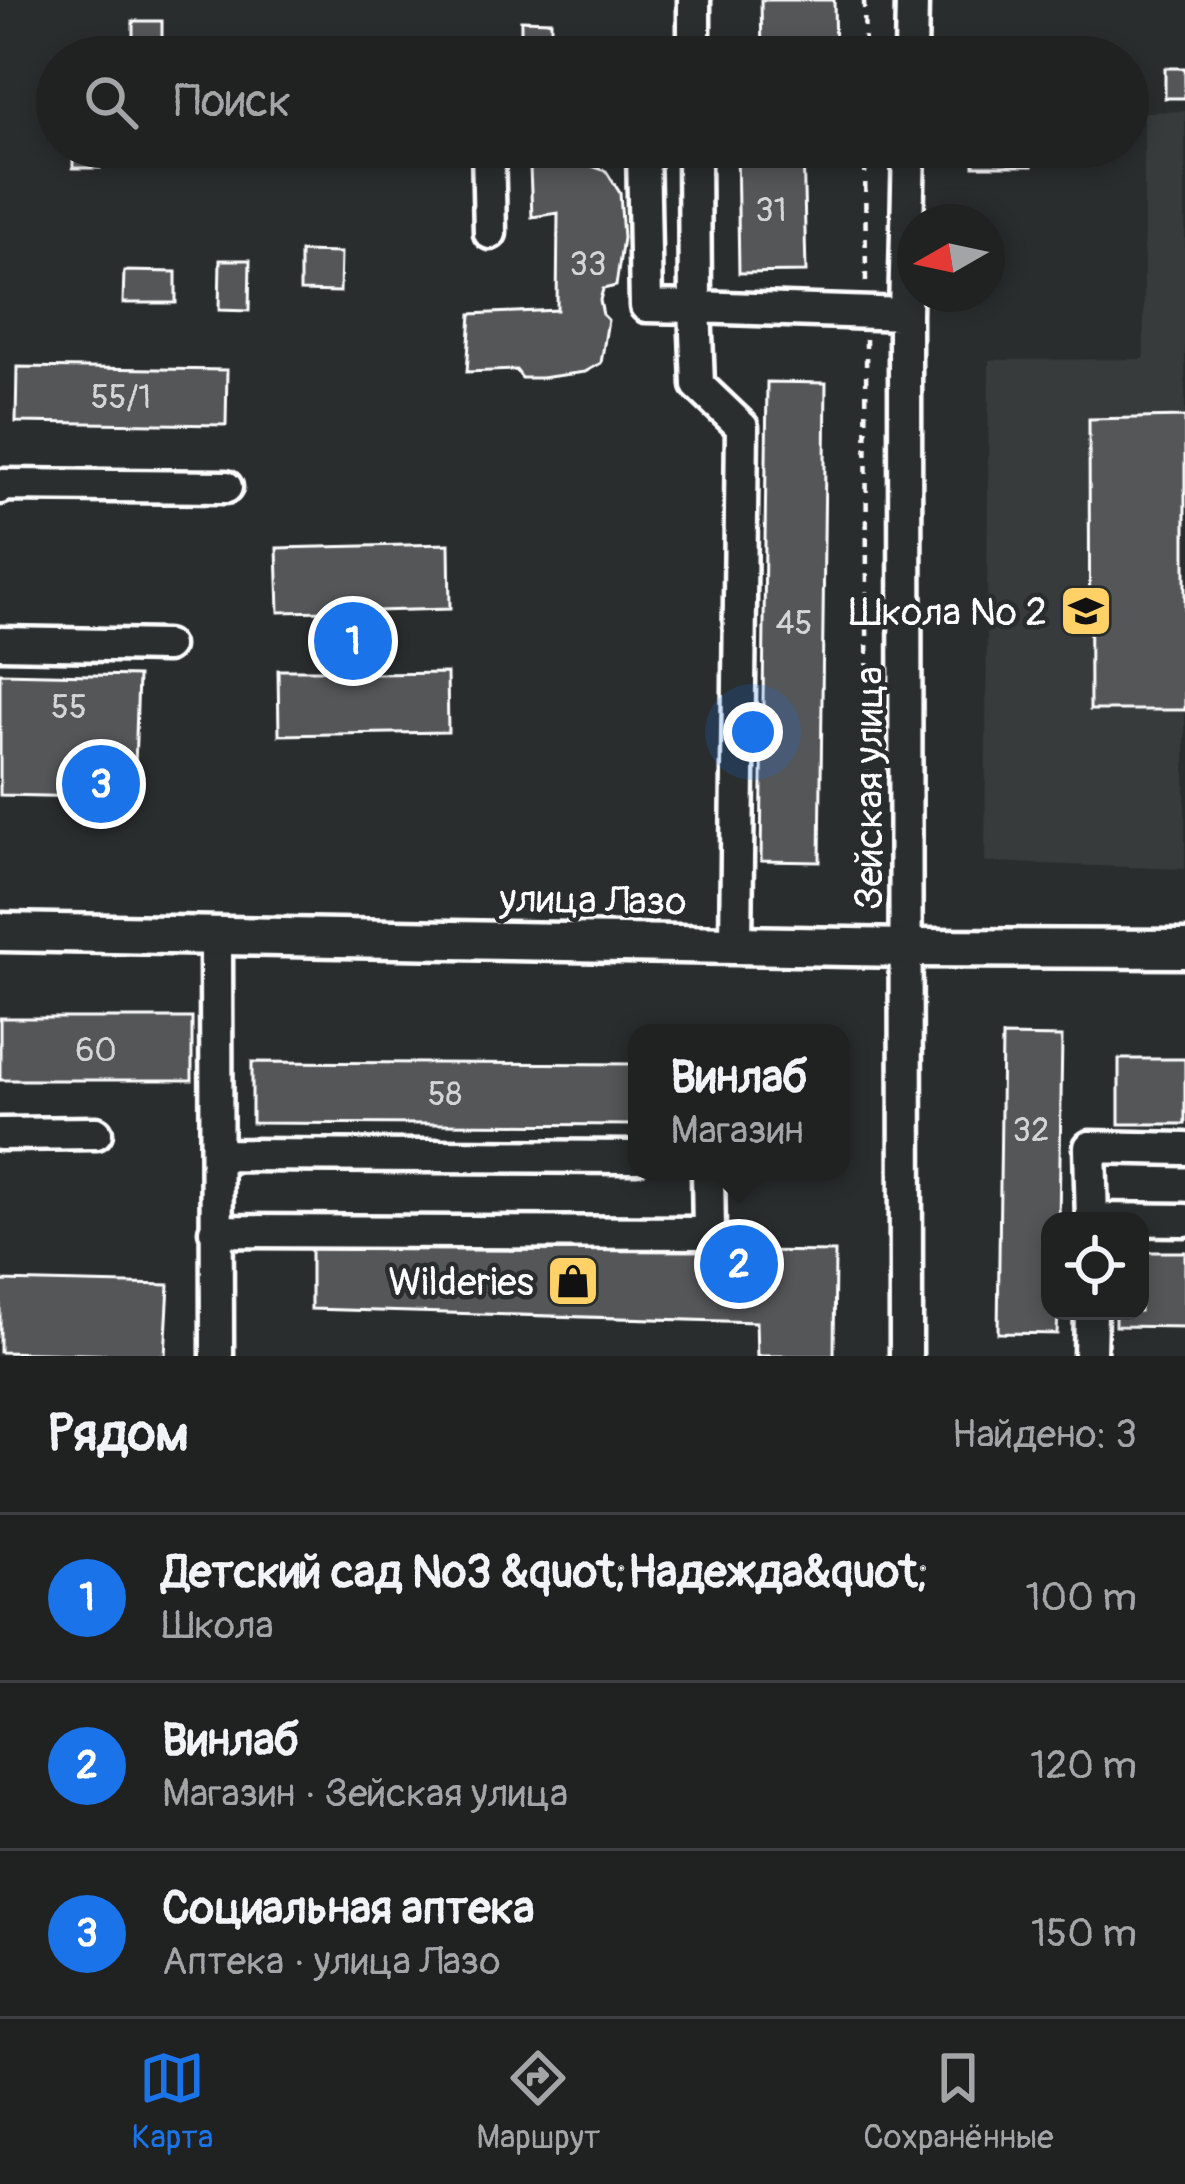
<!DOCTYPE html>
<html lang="ru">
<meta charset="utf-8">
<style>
body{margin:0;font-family:Pangolin,sans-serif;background:#282a2a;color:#f1f3f6}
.controls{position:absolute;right:36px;bottom:36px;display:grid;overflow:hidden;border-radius:24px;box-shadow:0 6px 18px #0003}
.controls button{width:108px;height:108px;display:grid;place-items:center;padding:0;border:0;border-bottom:3px solid #3d3f40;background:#202222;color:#f1f3f6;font:60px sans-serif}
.compass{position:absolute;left:897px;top:204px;width:108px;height:108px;border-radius:50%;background:#202222;box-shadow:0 6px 18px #0003;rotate:261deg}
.you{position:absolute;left:753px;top:732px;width:42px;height:42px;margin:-30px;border:9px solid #fff;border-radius:50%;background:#1a73e8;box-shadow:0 0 0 18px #1a73e833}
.badge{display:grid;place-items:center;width:78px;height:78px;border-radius:50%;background:#1a73e8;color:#fff;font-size:39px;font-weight:700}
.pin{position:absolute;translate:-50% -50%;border:6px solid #fff;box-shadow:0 3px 12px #0006}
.popup{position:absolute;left:628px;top:1024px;width:222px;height:156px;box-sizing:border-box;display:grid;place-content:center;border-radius:24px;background:#202222;filter:drop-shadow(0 3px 9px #0005);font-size:39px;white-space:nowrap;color:#a2a4a5}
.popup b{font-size:45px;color:#f1f3f6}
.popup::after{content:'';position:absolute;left:50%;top:100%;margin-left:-24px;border:24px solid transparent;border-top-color:#202222}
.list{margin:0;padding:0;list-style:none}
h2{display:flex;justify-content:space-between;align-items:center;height:156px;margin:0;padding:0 48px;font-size:51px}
h2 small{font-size:39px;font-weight:400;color:#a2a4a5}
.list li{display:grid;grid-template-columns:78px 1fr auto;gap:36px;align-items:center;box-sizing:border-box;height:168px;padding:0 48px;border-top:3px solid #3d3f40}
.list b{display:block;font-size:45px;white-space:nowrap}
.list p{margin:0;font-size:39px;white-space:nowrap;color:#a2a4a5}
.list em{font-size:39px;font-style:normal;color:#a2a4a5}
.icon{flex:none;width:66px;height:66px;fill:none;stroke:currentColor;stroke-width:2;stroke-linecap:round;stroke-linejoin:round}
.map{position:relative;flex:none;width:1185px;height:1356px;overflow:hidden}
.search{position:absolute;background:#202222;box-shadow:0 6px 18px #0003;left:36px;right:36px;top:36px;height:132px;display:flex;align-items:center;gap:30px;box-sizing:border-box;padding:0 42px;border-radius:66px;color:#a2a4a5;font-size:45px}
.sheet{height:660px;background:#202222}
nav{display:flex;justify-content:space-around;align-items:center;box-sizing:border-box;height:168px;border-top:3px solid #3d3f40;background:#202222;font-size:33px;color:#a2a4a5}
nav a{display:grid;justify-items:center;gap:6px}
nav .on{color:#1a73e8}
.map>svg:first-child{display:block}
.built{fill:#373a3b}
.building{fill:#555758;stroke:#fff;stroke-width:3}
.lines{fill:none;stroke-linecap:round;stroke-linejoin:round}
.minor-casing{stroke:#fff;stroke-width:39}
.major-casing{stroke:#fff;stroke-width:45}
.path{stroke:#fff;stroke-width:4.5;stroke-dasharray:9 9;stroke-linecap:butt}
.minor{stroke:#2a2d2e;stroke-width:30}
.major{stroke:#2a2d2e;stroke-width:36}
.labels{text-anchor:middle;stroke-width:9;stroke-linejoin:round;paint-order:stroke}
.number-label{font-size:33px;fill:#d4d5d5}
.poi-label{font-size:39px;fill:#fff;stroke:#2a2d2e;text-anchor:end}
.street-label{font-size:39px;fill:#fff;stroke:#2a2d2e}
</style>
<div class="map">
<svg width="1185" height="1356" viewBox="0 0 1185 1356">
<rect width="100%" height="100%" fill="#2a2d2e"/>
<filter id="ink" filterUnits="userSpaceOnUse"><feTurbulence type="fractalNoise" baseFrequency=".00833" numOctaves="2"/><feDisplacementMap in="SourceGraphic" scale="24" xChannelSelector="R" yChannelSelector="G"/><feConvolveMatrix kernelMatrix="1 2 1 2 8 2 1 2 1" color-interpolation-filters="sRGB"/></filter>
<g filter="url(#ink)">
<path class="built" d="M1185 111V869L985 862 989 360 1144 359V112Z"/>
<path class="building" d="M761 0H834L835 57H762Z
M521 20 551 21V55H521Z
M133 21H162V57H133Z
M1165 68H1185V98H1165Z
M73 147H100V168H73Z
M119 147H157V164L119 163Z
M737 147H803L806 272 739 273Z
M974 147H1032V166H974Z
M581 162 606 171 620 193 623 238 616 286 603 289 600 300 603 315 608 320 601 363 585 372 541 378H522L516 370 467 372 471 314 557 310 558 213 532 217 530 167Z
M300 252 341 253 340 292 300 291Z
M220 260H250L249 311 219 310Z
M124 271 176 272V303H123Z
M17 367 227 370 226 425 16 422Z
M767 382 826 383 820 862 761 861Z
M1185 417V710H1090L1089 419Z
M449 544 450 609 374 611 375 674 447 673 448 732 279 735 278 670H332L331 611 279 612 277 548Z
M0 673 138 676 134 798 0 795Z
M0 1018H192V1080H0Z
M1002 1036 1062 1037 1059 1221H1050V1311H1058L1057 1334 998 1333Z
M1119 1059H1185V1124H1119Z
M252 1062 637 1064V1125L252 1123Z
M311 1246 835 1252 834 1356H757L756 1322 311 1309Z
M1140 1252H1185V1327L1115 1326V1311H1140Z
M0 1281 169 1285 165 1356 0 1352Z"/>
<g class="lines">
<g class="minor-casing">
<path id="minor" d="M694 0V57
M911 57 912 0
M488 147 490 233
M643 147 646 306 695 307 694 147
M0 488 2 485 226 487
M0 643 166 646
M216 936 217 1356
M736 944 742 427 698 385 695 307 905 314
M0 1134 96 1133
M217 1155 637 1157
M1092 1219 1185 1220
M1092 1221 1090 1147 1185 1149
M215 1231 709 1233 708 1171
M906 1356 905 314 909 147
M1090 1356 1091 1311"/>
</g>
<g class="major-casing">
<path id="major" d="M0 932 907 948 1185 949"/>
</g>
<path class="path" d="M864 0 865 57
M865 147 866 285
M866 339 868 868"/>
<use href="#minor" class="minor"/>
<use href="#major" class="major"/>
</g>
</g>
<defs>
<g id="school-square" transform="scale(2.7)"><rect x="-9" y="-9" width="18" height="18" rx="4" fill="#ffd166" stroke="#2a2d2e"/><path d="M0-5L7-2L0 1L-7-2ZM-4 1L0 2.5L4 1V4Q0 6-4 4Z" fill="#111"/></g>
<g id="shop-square" transform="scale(2.7)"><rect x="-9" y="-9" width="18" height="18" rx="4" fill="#ffd166" stroke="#2a2d2e"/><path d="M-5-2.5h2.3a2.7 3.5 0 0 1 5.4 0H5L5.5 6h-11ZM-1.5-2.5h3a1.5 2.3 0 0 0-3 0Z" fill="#111"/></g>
</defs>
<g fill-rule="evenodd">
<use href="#school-square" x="1086" y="611"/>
<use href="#shop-square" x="573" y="1281"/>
</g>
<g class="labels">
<g class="number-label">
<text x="771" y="221">31</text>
<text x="588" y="275">33</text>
<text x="121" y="408">55/1</text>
<text x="794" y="634">45</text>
<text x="69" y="718">55</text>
<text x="96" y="1061">60</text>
<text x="445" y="1105">58</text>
<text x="1031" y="1141">32</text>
</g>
<g class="poi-label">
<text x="1047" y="625">Школа № 2</text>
<text x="534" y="1295">Wilderies</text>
</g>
<g class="street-label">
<text transform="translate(868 788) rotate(-90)" y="14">Зейская улица</text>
<text transform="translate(593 899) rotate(1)" y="14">улица Лазо</text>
</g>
</g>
</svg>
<div class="controls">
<button><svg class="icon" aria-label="locate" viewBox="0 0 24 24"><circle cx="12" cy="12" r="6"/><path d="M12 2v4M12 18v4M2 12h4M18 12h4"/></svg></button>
</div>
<svg class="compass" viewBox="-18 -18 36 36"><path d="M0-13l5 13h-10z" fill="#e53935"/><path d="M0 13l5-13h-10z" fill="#a2a4a5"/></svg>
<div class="you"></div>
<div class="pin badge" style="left:353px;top:641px">1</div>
<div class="pin badge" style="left:739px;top:1264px">2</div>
<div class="popup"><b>Винлаб</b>Магазин</div>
<div class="pin badge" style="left:101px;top:784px">3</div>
<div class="search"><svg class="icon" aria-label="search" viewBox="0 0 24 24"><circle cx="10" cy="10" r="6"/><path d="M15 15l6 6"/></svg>Поиск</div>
</div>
<section class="sheet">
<h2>Рядом<small>Найдено: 3</small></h2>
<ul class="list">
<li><span class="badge">1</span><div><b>Детский сад №3 &amp;quot;Надежда&amp;quot;</b><p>Школа</p></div><em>100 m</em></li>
<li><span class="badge">2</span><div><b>Винлаб</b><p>Магазин · Зейская улица</p></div><em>120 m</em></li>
<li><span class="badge">3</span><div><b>Социальная аптека</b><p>Аптека · улица Лазо</p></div><em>150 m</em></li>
</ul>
</section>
<nav>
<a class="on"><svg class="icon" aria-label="map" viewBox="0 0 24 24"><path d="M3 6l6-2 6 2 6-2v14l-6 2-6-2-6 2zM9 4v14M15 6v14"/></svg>Карта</a>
<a><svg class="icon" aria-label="directions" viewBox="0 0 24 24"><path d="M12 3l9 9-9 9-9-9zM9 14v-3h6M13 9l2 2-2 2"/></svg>Маршрут</a>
<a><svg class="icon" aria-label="saved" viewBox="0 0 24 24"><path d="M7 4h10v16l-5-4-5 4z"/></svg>Сохранённые</a>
</nav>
